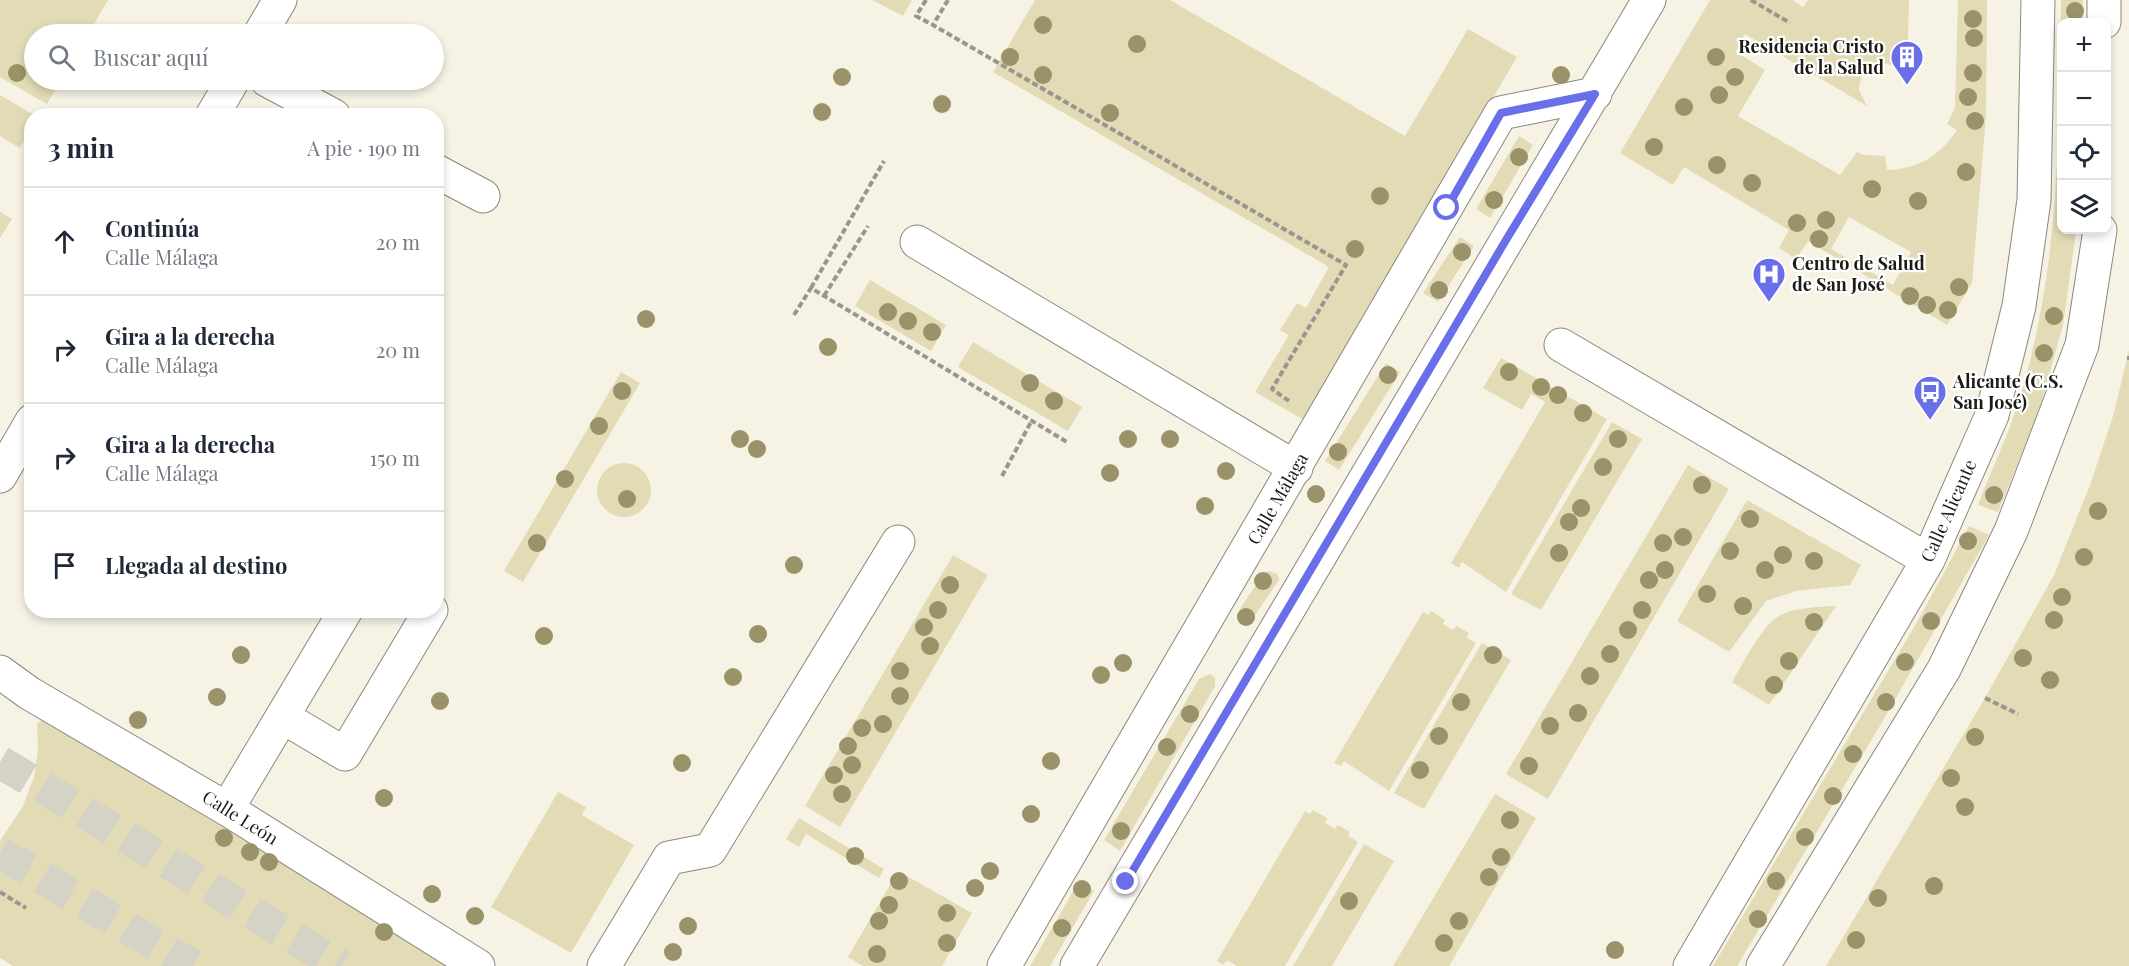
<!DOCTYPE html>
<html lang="es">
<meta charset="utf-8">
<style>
body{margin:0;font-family:"Playfair Display",serif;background:#f6f6f7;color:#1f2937}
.controls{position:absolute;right:18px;top:18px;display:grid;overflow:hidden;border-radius:12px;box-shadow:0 3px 9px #0003}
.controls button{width:54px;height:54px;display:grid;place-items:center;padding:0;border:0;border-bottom:2px solid #e0e1e3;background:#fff;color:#1f2937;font:30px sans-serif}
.stop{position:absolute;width:18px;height:18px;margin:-14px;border:4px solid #6a6ee8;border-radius:50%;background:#fff}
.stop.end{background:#6a6ee8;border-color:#fff;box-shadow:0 2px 6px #0008}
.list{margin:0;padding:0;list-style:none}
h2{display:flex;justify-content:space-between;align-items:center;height:78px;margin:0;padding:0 24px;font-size:26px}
h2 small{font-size:20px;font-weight:400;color:#747a83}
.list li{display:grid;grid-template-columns:39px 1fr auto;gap:18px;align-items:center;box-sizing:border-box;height:108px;padding:0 24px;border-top:2px solid #e0e1e3}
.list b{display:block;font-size:22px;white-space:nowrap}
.list p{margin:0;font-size:20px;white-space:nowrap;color:#747a83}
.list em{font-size:20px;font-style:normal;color:#747a83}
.icon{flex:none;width:33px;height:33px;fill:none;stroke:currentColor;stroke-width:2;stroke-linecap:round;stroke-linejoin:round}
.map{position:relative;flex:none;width:2129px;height:966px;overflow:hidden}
.search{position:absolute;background:#fff;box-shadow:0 3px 9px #0003;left:24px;top:24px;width:420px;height:66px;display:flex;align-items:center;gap:15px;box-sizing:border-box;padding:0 21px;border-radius:33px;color:#747a83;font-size:22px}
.panel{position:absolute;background:#fff;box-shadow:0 3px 9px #0003;left:24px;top:108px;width:420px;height:510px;border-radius:24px}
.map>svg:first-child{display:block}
.green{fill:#e2dbb6;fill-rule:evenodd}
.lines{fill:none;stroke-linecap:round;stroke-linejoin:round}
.highway-tunnel{stroke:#d5d3c6;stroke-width:33;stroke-dasharray:33 16;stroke-linecap:butt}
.minor-casing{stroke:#8b887c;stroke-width:35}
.path{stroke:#99978d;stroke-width:4;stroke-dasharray:6 3;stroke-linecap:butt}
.minor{stroke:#fff;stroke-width:33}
.tree{fill:#9a9268}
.route{stroke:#6a6ee8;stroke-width:8}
.labels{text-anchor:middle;stroke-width:4.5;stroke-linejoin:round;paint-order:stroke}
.poi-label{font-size:18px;font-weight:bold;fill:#1c1b16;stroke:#fff;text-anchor:start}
.street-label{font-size:18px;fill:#1c1b16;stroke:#fff}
</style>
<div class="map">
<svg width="2129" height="966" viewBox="0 0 2129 966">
<rect width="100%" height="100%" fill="#f6f3e5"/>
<path class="green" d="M0 0H108L88 34H34V80H61L47 104 0 77Z
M872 0H912L903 16Z
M1035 0H1170L1405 136 1468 29 1517 57 1304 420 1255 392 1289 335 1280 330 1297 303 1306 308 1329 267 993 72Z
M1710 0H1793L1803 7 1808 0H1909L1907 75C1886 57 1862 58 1859 90L1867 106 1745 34 1736 52 1765 70 1738 116 1840 175 1857 152 1863 155 1885 156 1887 170C1918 169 1940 156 1957 130L1947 124 1955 108 1958 0H1987L1986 115 1972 283 1947 325 1808 241 1796 259 1779 248 1789 230 1684 167 1673 185 1620 153ZM1849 217 1911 252 1893 285 1831 249Z
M2061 0H2083V22H2062V230H2076L2075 239 2063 325 2040 408 1998 512 1978 505C1992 468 2010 432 2021 394 2060 262 2059 136 2061 0Z
M0 95 34 115 32 116 31 130 20 148 0 136Z
M1519 136 1533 145 1490 218 1476 209Z
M0 212 12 219 0 238Z
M1460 237 1474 246 1438 302 1423 293Z
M870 280 946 325 931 351 855 306Z
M973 342 1082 407 1068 431 958 367Z
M2129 350V966H1826L1985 698 2054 575 2090 485 2114 413Z
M1501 358 1607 419 1506 592 1462 562 1459 568 1451 563 1545 402 1531 394 1522 410 1483 388Z
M1386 363 1400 372 1339 470 1325 461Z
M621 372 640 383 523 582 504 571Z
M1612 422 1642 439 1541 610 1511 594Z
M597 490a27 27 0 1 1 54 0a27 27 0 1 1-54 0Z
M1688 465 1729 489 1548 799 1506 774Z
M1747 500 1861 565 1850 585 1796 591 1766 601 1729 652 1677 621Z
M1969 526 1989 535 1881 724 1737 966H1713L1920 617Z
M953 555 988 575 840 827 805 806Z
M1268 571 1277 574 1279 580 1251 621 1241 622 1237 617 1238 612 1263 574Z
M1836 606 1769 705 1732 682C1742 665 1763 623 1781 615 1798 607 1817 607 1836 606Z
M1431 611 1445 620 1443 624 1453 630 1456 626 1469 633 1466 637 1476 643 1389 791 1344 761 1341 766 1334 763 1423 612 1428 615Z
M1482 643 1511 660 1424 809 1394 793Z
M1210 674 1215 678V686L1120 851 1104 840 1199 679Z
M42 720 48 722 458 966H13L0 958V841L23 806 34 777 38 750 37 723Z
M558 792 586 807 582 815 634 845 571 953 491 907Z
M1495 794 1536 818 1449 966H1393Z
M1313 810 1327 818 1325 823 1335 829 1338 825 1350 832 1348 836 1358 842 1285 966H1237L1227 960 1223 965 1217 961 1305 811 1310 814Z
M799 818 884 869 879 878 806 834 799 847 786 839Z
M1364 844 1394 861 1332 966H1293Z
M898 871 972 913 942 966H863L848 957Z
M1079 881 1094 891 1050 966H1030Z"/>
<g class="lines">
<path class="highway-tunnel" d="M0 762 341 966
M0 853 193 966"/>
<g class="minor-casing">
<path id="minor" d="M2104 0V22
M260 34 280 0
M267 80 334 116
M212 116 233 80
M436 171 483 196
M917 242 1296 468
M1561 345 1928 560
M0 476 32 421
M0 672 29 693 227 809 478 966
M283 717 345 754 431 610
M227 809 346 610
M604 966 669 858 710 850 898 542
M1004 966 1501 113 1595 94
M1077 966 1649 0
M1690 966 1928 560 1992 415 2019 306 2034 200 2038 0
M1763 966 1944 669 2011 531 2082 345 2100 230"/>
</g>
<path class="path" d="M926 0 916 16 933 25
M948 0 933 25 1346 265 1272 389 1289 401
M1751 0 1790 23
M811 288 884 161
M824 296 868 226
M794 315 811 288 1067 442
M2127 358H2129
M1002 476 1031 422
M1985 698 2018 714
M0 892 26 908"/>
<use href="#minor" class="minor"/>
</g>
<g class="tree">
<circle cx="2075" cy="11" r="9"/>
<circle cx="1973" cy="19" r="9"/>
<circle cx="1043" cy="25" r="9"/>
<circle cx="1974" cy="38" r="9"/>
<circle cx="1137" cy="44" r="9"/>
<circle cx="1010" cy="57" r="9"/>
<circle cx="1716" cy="57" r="9"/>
<circle cx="17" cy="73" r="9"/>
<circle cx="1973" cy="73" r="9"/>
<circle cx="1043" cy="75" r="9"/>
<circle cx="1561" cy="75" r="9"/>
<circle cx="842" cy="77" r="9"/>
<circle cx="1735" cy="77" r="9"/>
<circle cx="1719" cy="95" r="9"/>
<circle cx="1968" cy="97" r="9"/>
<circle cx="942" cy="104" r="9"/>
<circle cx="1684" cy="107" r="9"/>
<circle cx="822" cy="112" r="9"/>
<circle cx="1110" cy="113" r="9"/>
<circle cx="1975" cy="121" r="9"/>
<circle cx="1654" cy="147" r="9"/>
<circle cx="1519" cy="157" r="9"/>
<circle cx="1717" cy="165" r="9"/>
<circle cx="1966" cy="172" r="9"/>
<circle cx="1752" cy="183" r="9"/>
<circle cx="1872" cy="189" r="9"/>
<circle cx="1380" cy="196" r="9"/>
<circle cx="1494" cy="200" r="9"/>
<circle cx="1918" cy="201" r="9"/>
<circle cx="1826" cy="220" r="9"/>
<circle cx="1797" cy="223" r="9"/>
<circle cx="1819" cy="239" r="9"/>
<circle cx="1355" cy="249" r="9"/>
<circle cx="1462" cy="252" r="9"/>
<circle cx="1959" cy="287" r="9"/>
<circle cx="1439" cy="290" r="9"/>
<circle cx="1910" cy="296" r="9"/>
<circle cx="1927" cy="305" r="9"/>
<circle cx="1948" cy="310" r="9"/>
<circle cx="888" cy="312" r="9"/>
<circle cx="2054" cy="316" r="9"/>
<circle cx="646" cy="319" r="9"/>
<circle cx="908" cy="321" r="9"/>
<circle cx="932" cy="332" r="9"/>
<circle cx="828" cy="347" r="9"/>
<circle cx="2044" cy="353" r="9"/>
<circle cx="1509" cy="372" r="9"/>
<circle cx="1388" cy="375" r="9"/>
<circle cx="1030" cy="383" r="9"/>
<circle cx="1541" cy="387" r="9"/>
<circle cx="622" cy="391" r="9"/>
<circle cx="1558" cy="395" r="9"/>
<circle cx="1054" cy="401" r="9"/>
<circle cx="1583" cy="413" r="9"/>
<circle cx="599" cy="426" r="9"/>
<circle cx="740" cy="439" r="9"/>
<circle cx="1128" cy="439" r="9"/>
<circle cx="1170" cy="439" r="9"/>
<circle cx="1618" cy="439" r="9"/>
<circle cx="757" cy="449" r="9"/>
<circle cx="1338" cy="452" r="9"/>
<circle cx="1603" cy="467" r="9"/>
<circle cx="1226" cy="471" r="9"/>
<circle cx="1110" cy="473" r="9"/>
<circle cx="565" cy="479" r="9"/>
<circle cx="1702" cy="485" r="9"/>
<circle cx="1316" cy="494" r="9"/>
<circle cx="1994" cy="495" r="9"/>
<circle cx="627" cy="499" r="9"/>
<circle cx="1205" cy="506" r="9"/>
<circle cx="1581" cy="508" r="9"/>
<circle cx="2098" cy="511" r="9"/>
<circle cx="1750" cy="519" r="9"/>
<circle cx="1569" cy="522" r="9"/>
<circle cx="1683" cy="537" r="9"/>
<circle cx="1968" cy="541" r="9"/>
<circle cx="537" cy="543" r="9"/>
<circle cx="1663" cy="543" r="9"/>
<circle cx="1730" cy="551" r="9"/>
<circle cx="1559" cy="553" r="9"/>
<circle cx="1783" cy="555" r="9"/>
<circle cx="2084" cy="557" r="9"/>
<circle cx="1814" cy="561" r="9"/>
<circle cx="794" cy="565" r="9"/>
<circle cx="1665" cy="570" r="9"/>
<circle cx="1765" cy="570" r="9"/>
<circle cx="1649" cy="580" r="9"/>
<circle cx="1263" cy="581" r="9"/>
<circle cx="950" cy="585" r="9"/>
<circle cx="1707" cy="594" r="9"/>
<circle cx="2062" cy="597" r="9"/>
<circle cx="1743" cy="606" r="9"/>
<circle cx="938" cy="610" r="9"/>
<circle cx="1642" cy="610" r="9"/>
<circle cx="1246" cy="617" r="9"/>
<circle cx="2054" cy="620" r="9"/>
<circle cx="1931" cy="621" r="9"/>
<circle cx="1814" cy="622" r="9"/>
<circle cx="924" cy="627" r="9"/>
<circle cx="1628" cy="630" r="9"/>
<circle cx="758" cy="634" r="9"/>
<circle cx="544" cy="636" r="9"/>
<circle cx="930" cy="646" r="9"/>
<circle cx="1610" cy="654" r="9"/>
<circle cx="241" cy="655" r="9"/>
<circle cx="1493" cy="655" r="9"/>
<circle cx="2023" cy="658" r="9"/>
<circle cx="1789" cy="661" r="9"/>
<circle cx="1905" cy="662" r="9"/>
<circle cx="1123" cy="663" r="9"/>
<circle cx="900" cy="671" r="9"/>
<circle cx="1101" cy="675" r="9"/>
<circle cx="1590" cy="676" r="9"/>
<circle cx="733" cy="677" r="9"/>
<circle cx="2050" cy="680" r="9"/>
<circle cx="1774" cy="685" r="9"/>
<circle cx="900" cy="696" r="9"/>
<circle cx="217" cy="697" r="9"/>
<circle cx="440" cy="701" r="9"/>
<circle cx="1461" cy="702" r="9"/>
<circle cx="1886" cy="702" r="9"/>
<circle cx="1578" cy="713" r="9"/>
<circle cx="1190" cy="714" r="9"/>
<circle cx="138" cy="720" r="9"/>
<circle cx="883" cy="724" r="9"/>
<circle cx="1550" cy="726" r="9"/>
<circle cx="862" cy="728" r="9"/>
<circle cx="1439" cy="736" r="9"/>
<circle cx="1975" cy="737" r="9"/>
<circle cx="848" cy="746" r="9"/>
<circle cx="1167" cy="747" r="9"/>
<circle cx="1853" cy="754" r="9"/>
<circle cx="1051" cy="761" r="9"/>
<circle cx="682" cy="763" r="9"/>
<circle cx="852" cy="765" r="9"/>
<circle cx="1529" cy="766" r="9"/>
<circle cx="1420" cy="770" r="9"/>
<circle cx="834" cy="775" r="9"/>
<circle cx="1951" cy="778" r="9"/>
<circle cx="842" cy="794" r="9"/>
<circle cx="1833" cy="796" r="9"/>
<circle cx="384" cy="798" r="9"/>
<circle cx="1965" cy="807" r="9"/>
<circle cx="1031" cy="814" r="9"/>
<circle cx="1510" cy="820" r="9"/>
<circle cx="1121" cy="831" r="9"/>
<circle cx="1805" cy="837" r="9"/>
<circle cx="224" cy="838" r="9"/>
<circle cx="250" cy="852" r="9"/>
<circle cx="855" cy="856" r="9"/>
<circle cx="1501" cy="857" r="9"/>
<circle cx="269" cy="862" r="9"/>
<circle cx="990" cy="871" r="9"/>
<circle cx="1489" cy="877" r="9"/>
<circle cx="899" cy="881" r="9"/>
<circle cx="1776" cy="881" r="9"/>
<circle cx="1934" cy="886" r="9"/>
<circle cx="975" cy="888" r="9"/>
<circle cx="1082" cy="889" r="9"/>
<circle cx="432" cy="894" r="9"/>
<circle cx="1878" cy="898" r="9"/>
<circle cx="1349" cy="901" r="9"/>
<circle cx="889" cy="905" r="9"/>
<circle cx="947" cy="913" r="9"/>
<circle cx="475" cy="916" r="9"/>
<circle cx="1758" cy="919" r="9"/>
<circle cx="879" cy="921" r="9"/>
<circle cx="1459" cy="921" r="9"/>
<circle cx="688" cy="926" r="9"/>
<circle cx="1062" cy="928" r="9"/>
<circle cx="384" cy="932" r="9"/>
<circle cx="1856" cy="940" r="9"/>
<circle cx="947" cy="943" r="9"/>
<circle cx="1444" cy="943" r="9"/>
<circle cx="1615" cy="950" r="9"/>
<circle cx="673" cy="952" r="9"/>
<circle cx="877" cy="954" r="9"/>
</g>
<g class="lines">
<path class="route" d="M1126 882 1506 240 1595 94 1501 113 1447 208"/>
</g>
<defs>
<g id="building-pin" transform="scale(1.725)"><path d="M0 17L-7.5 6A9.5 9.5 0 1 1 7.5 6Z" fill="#6a6ee8" stroke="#fff"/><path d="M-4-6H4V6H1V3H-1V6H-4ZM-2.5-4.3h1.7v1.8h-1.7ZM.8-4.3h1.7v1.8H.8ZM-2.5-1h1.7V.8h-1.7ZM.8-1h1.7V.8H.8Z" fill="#fff"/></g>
<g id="hospital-pin" transform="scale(1.725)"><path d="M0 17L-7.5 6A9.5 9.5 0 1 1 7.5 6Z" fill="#6a6ee8" stroke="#fff"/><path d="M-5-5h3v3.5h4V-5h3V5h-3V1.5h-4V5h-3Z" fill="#fff"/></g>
<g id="bus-pin" transform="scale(1.725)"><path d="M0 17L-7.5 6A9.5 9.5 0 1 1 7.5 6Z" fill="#6a6ee8" stroke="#fff"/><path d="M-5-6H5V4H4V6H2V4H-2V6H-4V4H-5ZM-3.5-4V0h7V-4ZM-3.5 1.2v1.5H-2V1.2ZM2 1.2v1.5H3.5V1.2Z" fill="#fff"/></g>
</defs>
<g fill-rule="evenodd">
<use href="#building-pin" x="1907" y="57"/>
<use href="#hospital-pin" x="1769" y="274"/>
<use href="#bus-pin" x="1930" y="392"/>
</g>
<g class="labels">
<g class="poi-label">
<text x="1884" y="53" text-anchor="end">Residencia Cristo<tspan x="1884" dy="21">de la Salud</tspan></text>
<text x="1792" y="270">Centro de Salud<tspan x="1792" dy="21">de San José</tspan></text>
<text x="1953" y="388">Alicante (C.S.<tspan x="1953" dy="21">San José)</tspan></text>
</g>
<g class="street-label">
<text transform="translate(1278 499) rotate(-60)" y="6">Calle Málaga</text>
<text transform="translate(1949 511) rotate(-66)" y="6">Calle Alicante</text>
<text transform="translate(240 818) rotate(32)" y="6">Calle León</text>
</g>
</g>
</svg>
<div class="controls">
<button>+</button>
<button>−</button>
<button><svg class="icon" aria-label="locate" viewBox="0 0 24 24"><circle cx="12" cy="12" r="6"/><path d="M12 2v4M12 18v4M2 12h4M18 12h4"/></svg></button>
<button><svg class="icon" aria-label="layers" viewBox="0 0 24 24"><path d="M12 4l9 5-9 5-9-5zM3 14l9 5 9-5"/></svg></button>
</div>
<div class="stop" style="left:1447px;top:208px"></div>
<div class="stop end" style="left:1126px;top:882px"></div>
<div class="search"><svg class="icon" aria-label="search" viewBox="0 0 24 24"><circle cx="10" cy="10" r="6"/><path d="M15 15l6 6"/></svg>Buscar aquí</div>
<section class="panel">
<h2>3 min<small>A pie · 190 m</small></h2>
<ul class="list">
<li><svg class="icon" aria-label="ahead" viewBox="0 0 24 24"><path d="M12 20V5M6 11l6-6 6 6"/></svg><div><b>Continúa</b><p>Calle Málaga</p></div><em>20 m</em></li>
<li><svg class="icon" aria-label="right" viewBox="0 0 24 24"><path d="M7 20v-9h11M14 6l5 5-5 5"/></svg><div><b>Gira a la derecha</b><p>Calle Málaga</p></div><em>20 m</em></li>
<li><svg class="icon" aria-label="right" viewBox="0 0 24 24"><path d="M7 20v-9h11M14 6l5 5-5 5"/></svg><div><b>Gira a la derecha</b><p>Calle Málaga</p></div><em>150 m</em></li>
<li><svg class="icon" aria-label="arrive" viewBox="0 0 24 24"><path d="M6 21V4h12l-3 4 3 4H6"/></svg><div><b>Llegada al destino</b></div></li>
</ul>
</section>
</div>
